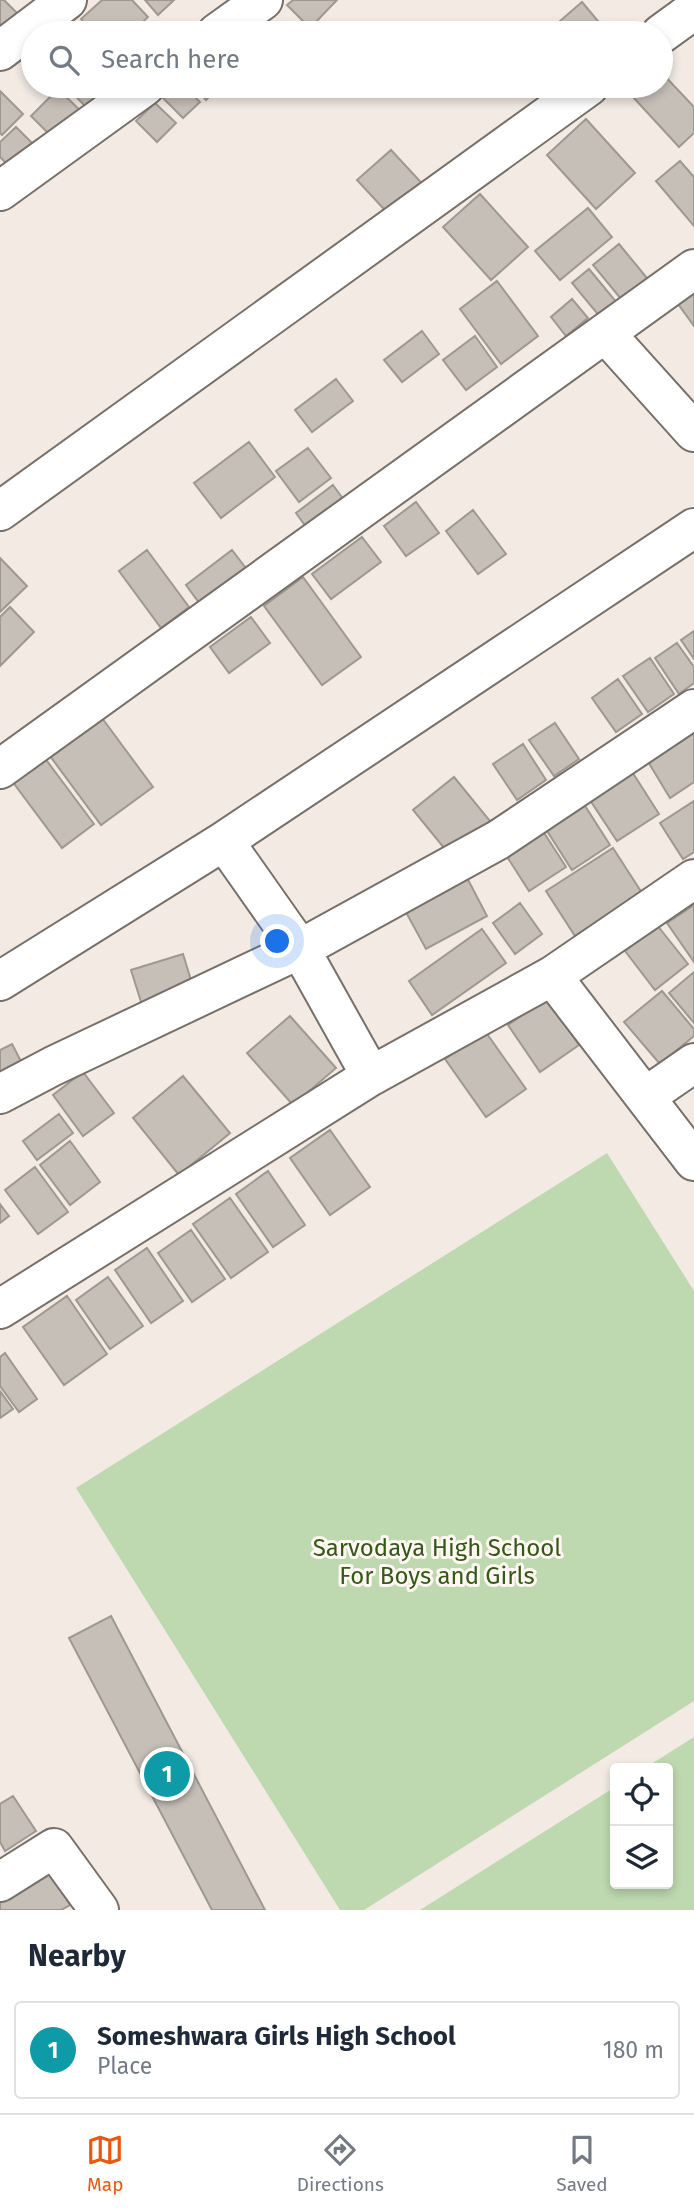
<!DOCTYPE html>
<style>
body{margin:0;font-family:"Fira Sans",sans-serif;background:#f2f2f3;color:#1f2937}
.controls{position:absolute;right:21px;bottom:21px;display:grid;overflow:hidden;border-radius:7px;box-shadow:0 4px 10px #0003}
.controls button{width:63px;height:63px;display:grid;place-items:center;padding:0;border:0;border-bottom:2px solid #e0e1e3;background:#fff;color:#1f2937;font:35px sans-serif}
.you{position:absolute;left:278px;top:942px;width:24px;height:24px;margin:-18px;border:5px solid #fff;border-radius:50%;background:#1a73e8;box-shadow:0 0 0 10px #1a73e833}
.badge{display:grid;place-items:center;width:46px;height:46px;border-radius:50%;background:#ea580c;color:#fff;font-size:23px;font-weight:700}
.pin{position:absolute;translate:-50% -50%;border:4px solid #fff;box-shadow:0 2px 7px #0006}
.list{margin:0;padding:0;list-style:none}
h2{display:flex;justify-content:space-between;align-items:center;height:91px;margin:0;padding:0 28px;font-size:30px}
h2 small{font-size:23px;font-weight:400;color:#747a83}
.list li{display:grid;grid-template-columns:46px 1fr auto;gap:21px;align-items:center;box-sizing:border-box;height:98px;margin:0 14px 14px;padding:0 14px;border:2px solid #e0e1e3;border-radius:7px}
.list b{display:block;font-size:26px;white-space:nowrap}
.list p{margin:0;font-size:23px;white-space:nowrap;color:#747a83}
.list em{font-size:23px;font-style:normal;color:#747a83}
.icon{flex:none;width:38px;height:38px;fill:none;stroke:currentColor;stroke-width:2;stroke-linecap:round;stroke-linejoin:round}
.map{position:relative;flex:none;width:694px;height:1910px;overflow:hidden}
.search{position:absolute;background:#fff;box-shadow:0 4px 10px #0003;left:21px;right:21px;top:21px;height:77px;display:flex;align-items:center;gap:18px;box-sizing:border-box;padding:0 24px;border-radius:38px;color:#747a83;font-size:26px}
.sheet{height:203px;background:#fff}
nav{display:flex;justify-content:space-around;align-items:center;box-sizing:border-box;height:98px;border-top:2px solid #e0e1e3;background:#fff;font-size:19px;color:#747a83}
nav a{display:grid;justify-items:center;gap:4px}
nav .on{color:#ea580c}
.map>svg:first-child{display:block}
.green{fill:#bed8b0}
.building{fill:#c6bfb8;stroke:#9f9891;stroke-width:2}
.lines{fill:none;stroke-linecap:round;stroke-linejoin:round}
.minor-casing{stroke:#77706a;stroke-width:42}
.minor{stroke:#fff;stroke-width:38}
.labels{text-anchor:middle;stroke-width:6;stroke-linejoin:round;paint-order:stroke}
.park-label{font-size:24px;fill:#335817;stroke:#fef7f2}
</style>
<div class="map">
<svg width="694" height="1910" viewBox="0 0 694 1910">
<rect width="100%" height="100%" fill="#f2eae3"/>
<path class="green" d="M607 1153 694 1291V1701L364 1910H340L76 1488Z
M694 1737V1910H420L615 1787V1884H668V1768H645Z"/>
<path class="building" d="M0 0H4L22 18 0 41Z
M102 0H132L148 17 131 33H94L81 19Z
M145 0H174L158 15Z
M293 0H337L310 28 287 5Z
M582 2 608 33H570L560 21Z
M661 72 694 107V133L679 147 633 97 646 86H661Z
M66 86H121L98 120Z
M176 86H184L200 102 183 118 163 98Z
M193 86H220L206 100Z
M58 89 89 119 61 146 31 116Z
M0 91 23 114 2 135 0 133Z
M155 103 176 123 157 142 136 121Z
M586 119 635 173 596 209 547 155Z
M16 127 45 156 22 179 0 157V142Z
M391 150 429 191 396 222 357 180Z
M680 161 694 177V226L656 181Z
M480 194 528 247 491 280 443 227Z
M588 208 612 237 560 280 535 251Z
M619 244 651 283 626 305 593 265Z
M589 269 618 304 601 318 572 283Z
M497 281 538 336 501 364 460 309Z
M694 292V326L678 304Z
M572 299 588 318 566 336 551 317Z
M422 331 439 354 402 382 384 360Z
M475 336 497 367 466 390 443 360Z
M336 379 353 401 312 432 295 410Z
M249 442 275 477 221 518 194 483Z
M308 448 331 478 299 502 276 471Z
M333 485 346 503 309 531 296 513Z
M416 502 439 533 406 556 384 526Z
M473 510 506 554 478 574 446 531Z
M362 537 381 562 331 599 312 574Z
M147 550 189 607 161 628 119 571Z
M232 550 252 576 205 611 186 585Z
M0 558 27 586 0 612Z
M303 577 361 657 322 685 264 606Z
M10 607 34 632 0 666V617Z
M251 617 270 643 229 673 210 647Z
M694 631V659L681 640Z
M677 643 694 667V683L679 694 655 658Z
M650 658 674 694 648 712 623 676Z
M618 679 642 714 616 732 592 698Z
M102 718 153 787 101 825 50 756Z
M555 723 579 759 554 776 529 740Z
M694 723V782L670 798 644 755Z
M523 744 546 780 517 800 493 764Z
M44 757 94 824 62 848 12 781Z
M629 767 659 814 617 841 586 794Z
M454 777 490 821 449 854 413 810Z
M580 798 610 845 572 870 542 823Z
M694 801V852L683 859 660 823Z
M541 828 566 867 529 891 504 852Z
M613 848 642 893 575 936 546 891Z
M464 872 487 916 426 949 402 905Z
M520 903 542 934 515 954 493 923Z
M694 905V962L667 923Z
M657 925 688 964 655 990 625 951Z
M482 929 506 963 432 1015 409 981Z
M183 954 194 990 142 1005 131 970Z
M694 972V1023L669 993Z
M662 991 694 1029V1036L660 1064 624 1022Z
M547 998 579 1045 540 1072 508 1025Z
M290 1016 336 1068 293 1105 247 1053Z
M485 1031 526 1089 486 1117 445 1059Z
M12 1044 26 1071 0 1086V1050Z
M83 1072 114 1113 83 1136 53 1095Z
M183 1076 230 1133 179 1175 133 1118Z
M59 1114 73 1133 37 1160 23 1141Z
M330 1130 370 1187 330 1215 290 1158Z
M70 1141 100 1182 70 1205 40 1165Z
M35 1167 68 1212 38 1234 5 1190Z
M268 1171 305 1225 273 1247 236 1194Z
M230 1198 268 1252 231 1278 193 1224Z
M0 1204 9 1216 0 1223Z
M191 1230 225 1279 192 1302 158 1253Z
M147 1248 183 1301 151 1323 115 1270Z
M108 1277 143 1326 110 1349 76 1300Z
M67 1296 107 1354 64 1385 23 1327Z
M5 1353 37 1399 19 1412 0 1386V1357Z
M0 1391 13 1409 0 1418Z
M111 1616 265 1910H212L69 1638Z
M13 1796 36 1831 5 1851 0 1842V1804Z
M47 1865 70 1905 61 1910H0V1893Z"/>
<g class="lines">
<g class="minor-casing">
<path id="minor" d="M217 33 263 0
M661 34 694 10
M0 51 67 0
M0 191 145 86
M605 333 694 432
M0 511 589 86
M0 769 694 269
M552 976 694 1161
M0 981 224 841
M371 1076 300 949 498 840 694 709
M0 1094 53 1066 300 949 224 841 694 528
M645 1097 694 1063
M0 1309 371 1076 552 976 694 879
M0 1882 54 1848 99 1910"/>
</g>
<use href="#minor" class="minor"/>
</g>
<g class="labels">
<g class="park-label">
<text x="437" y="1556">Sarvodaya High School<tspan x="437" dy="28">For Boys and Girls</tspan></text>
</g>
</g>
</svg>
<div class="controls">
<button><svg class="icon" aria-label="locate" viewBox="0 0 24 24"><circle cx="12" cy="12" r="6"/><path d="M12 2v4M12 18v4M2 12h4M18 12h4"/></svg></button>
<button><svg class="icon" aria-label="layers" viewBox="0 0 24 24"><path d="M12 4l9 5-9 5-9-5zM3 14l9 5 9-5"/></svg></button>
</div>
<div class="you"></div>
<div class="pin badge" style="left:167px;top:1774px;background:#0f9aa8">1</div>
<div class="search"><svg class="icon" aria-label="search" viewBox="0 0 24 24"><circle cx="10" cy="10" r="6"/><path d="M15 15l6 6"/></svg>Search here</div>
</div>
<section class="sheet">
<h2>Nearby<small></small></h2>
<ul class="list">
<li><span class="badge" style="background:#0f9aa8">1</span><div><b>Someshwara Girls High School</b><p>Place</p></div><em>180 m</em></li>
</ul>
</section>
<nav>
<a class="on"><svg class="icon" aria-label="map" viewBox="0 0 24 24"><path d="M3 6l6-2 6 2 6-2v14l-6 2-6-2-6 2zM9 4v14M15 6v14"/></svg>Map</a>
<a><svg class="icon" aria-label="directions" viewBox="0 0 24 24"><path d="M12 3l9 9-9 9-9-9zM9 14v-3h6M13 9l2 2-2 2"/></svg>Directions</a>
<a><svg class="icon" aria-label="saved" viewBox="0 0 24 24"><path d="M7 4h10v16l-5-4-5 4z"/></svg>Saved</a>
</nav>
